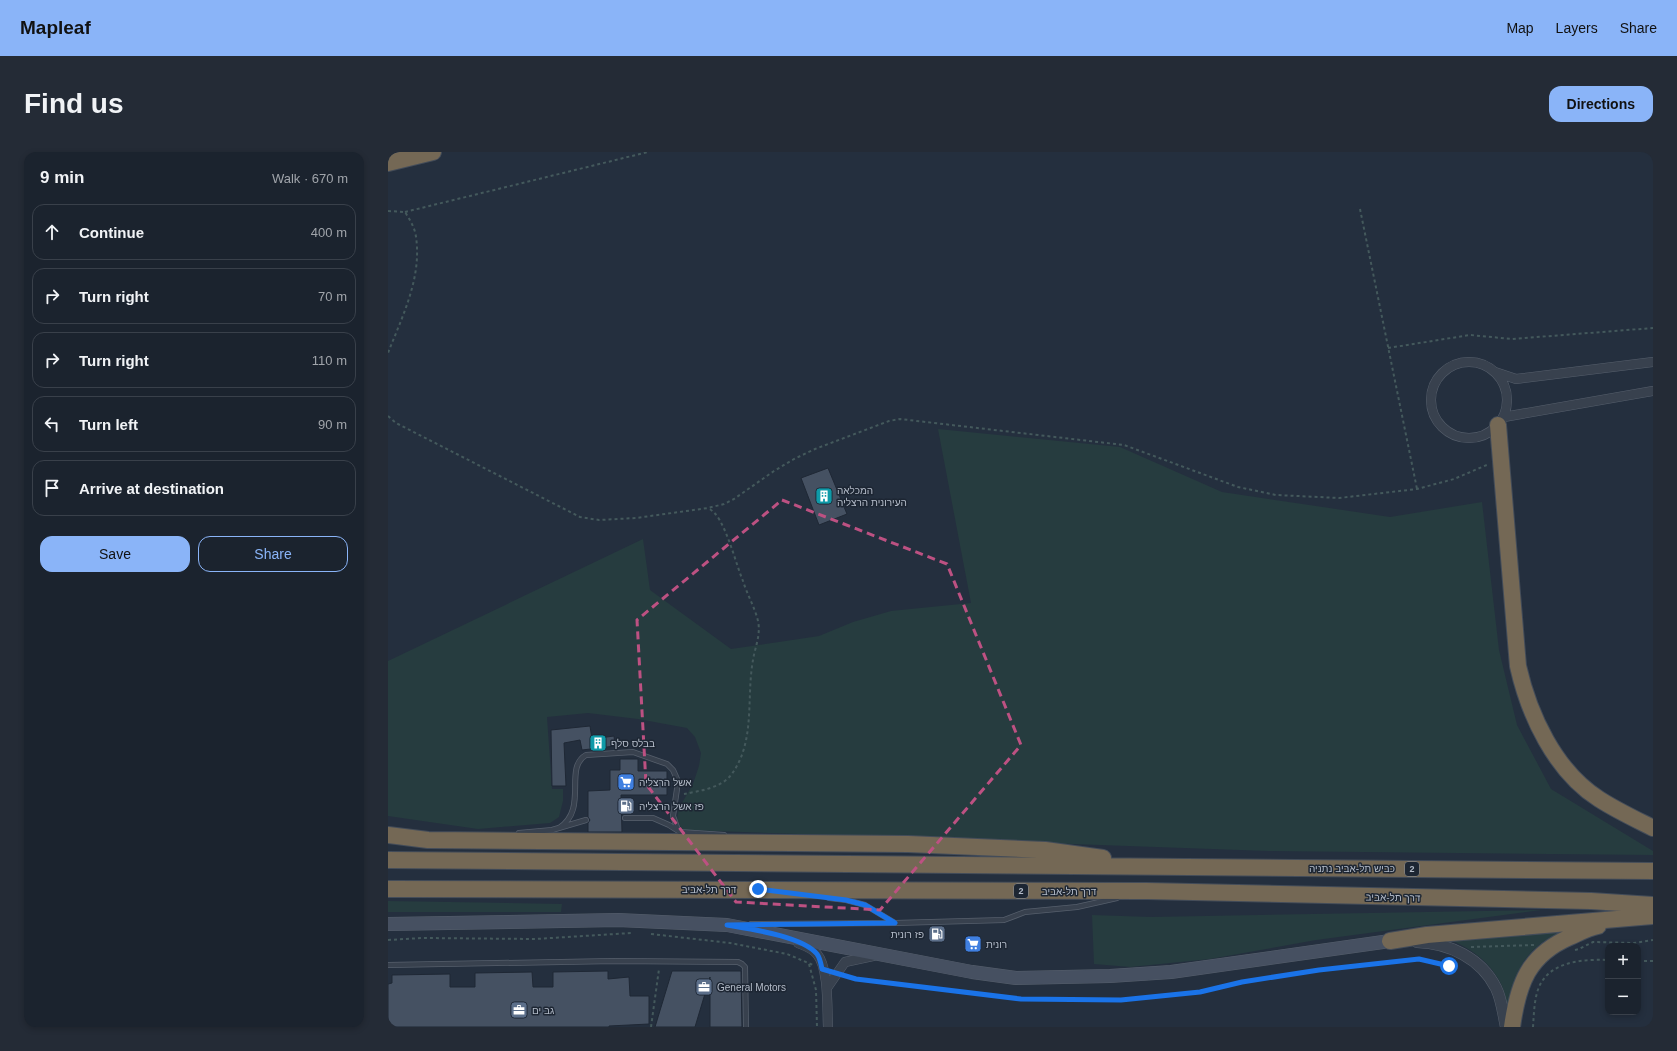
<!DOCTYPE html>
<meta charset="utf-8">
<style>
body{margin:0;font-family:Arial,"Noto Sans Hebrew",sans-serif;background:#242b36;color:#f1f3f6}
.controls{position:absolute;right:12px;bottom:12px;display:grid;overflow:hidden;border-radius:8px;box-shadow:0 2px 6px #0003}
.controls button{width:36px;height:36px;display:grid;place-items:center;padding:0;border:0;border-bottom:1px solid #39404a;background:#1b232e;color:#f1f3f6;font:20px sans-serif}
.stop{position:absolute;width:12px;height:12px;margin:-9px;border:3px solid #1a73e8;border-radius:50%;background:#fff}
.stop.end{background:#1a73e8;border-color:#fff;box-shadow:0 1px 4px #0008}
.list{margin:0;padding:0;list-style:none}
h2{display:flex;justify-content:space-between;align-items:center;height:52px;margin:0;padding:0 16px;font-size:17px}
h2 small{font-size:13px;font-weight:400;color:#a0a4aa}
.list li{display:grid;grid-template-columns:26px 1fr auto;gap:12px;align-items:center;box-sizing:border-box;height:56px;margin:0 8px 8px;padding:0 8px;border:1px solid #39404a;border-radius:12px}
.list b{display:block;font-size:15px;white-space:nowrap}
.list em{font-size:13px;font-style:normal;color:#a0a4aa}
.actions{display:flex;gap:8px;padding:12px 16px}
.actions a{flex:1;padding:9px 0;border:1px solid #8ab4f8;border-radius:12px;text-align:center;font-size:14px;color:#8ab4f8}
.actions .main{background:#8ab4f8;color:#111}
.icon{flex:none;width:22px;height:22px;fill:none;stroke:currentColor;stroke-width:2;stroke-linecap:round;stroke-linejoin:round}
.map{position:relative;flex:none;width:1265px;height:875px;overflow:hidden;border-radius:12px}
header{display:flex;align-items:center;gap:24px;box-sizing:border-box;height:56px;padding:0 20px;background:#8ab4f8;color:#111}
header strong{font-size:19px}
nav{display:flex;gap:22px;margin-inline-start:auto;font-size:14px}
.intro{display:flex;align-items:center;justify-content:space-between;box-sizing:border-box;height:96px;padding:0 24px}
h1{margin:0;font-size:28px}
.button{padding:10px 18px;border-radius:12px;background:#8ab4f8;color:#111;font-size:14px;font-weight:700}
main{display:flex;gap:24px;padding:0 24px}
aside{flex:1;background:#1b232e;border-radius:12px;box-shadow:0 2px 6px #0003}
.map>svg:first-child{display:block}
.green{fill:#263c3f}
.building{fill:#455162;stroke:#1f2835}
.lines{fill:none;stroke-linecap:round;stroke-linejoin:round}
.service-casing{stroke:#565f6c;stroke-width:6}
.minor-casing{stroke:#565f6c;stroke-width:10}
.tertiary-casing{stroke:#565f6c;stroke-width:12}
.secondary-casing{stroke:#565f6c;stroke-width:14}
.motorway-casing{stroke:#434c59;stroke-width:18}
.path{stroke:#44595c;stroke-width:2;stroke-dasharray:3 3;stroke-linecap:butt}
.service{stroke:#38414e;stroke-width:4.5}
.minor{stroke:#38414e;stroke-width:9}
.tertiary{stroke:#38414e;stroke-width:11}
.secondary{stroke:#465061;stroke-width:13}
.motorway{stroke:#746855;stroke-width:16}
.route{stroke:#1a73e8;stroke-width:5}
.marked{fill:none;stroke:#bd5182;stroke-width:3;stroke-dasharray:8 5;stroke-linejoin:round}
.labels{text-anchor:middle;stroke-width:3;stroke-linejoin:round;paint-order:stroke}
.shield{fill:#1d2633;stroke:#878f9c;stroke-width:1}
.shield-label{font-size:9px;font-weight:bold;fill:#b4bcc9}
.poi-label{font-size:10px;fill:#b4bcc9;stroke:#1d2633;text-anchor:start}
.street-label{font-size:10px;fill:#b4bcc9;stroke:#1d2633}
</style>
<header>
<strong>Mapleaf</strong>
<nav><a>Map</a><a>Layers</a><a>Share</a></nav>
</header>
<div class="intro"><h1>Find us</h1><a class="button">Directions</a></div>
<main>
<aside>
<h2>9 min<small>Walk · 670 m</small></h2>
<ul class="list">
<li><svg class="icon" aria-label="ahead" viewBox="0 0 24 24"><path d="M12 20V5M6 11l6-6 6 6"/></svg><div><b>Continue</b></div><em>400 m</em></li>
<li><svg class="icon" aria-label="right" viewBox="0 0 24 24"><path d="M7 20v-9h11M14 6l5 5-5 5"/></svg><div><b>Turn right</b></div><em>70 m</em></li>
<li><svg class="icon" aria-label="right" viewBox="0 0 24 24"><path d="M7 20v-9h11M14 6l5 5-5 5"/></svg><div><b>Turn right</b></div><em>110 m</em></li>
<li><svg class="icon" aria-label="left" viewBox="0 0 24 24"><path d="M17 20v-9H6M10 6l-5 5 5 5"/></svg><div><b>Turn left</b></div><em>90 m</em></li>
<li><svg class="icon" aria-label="arrive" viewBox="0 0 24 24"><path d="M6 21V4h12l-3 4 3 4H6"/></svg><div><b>Arrive at destination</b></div></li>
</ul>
<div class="actions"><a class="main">Save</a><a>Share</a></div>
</aside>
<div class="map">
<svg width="1265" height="875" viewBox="0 0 1265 875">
<rect width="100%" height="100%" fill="#242f3e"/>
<path class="green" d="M550 277 732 295 834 340 1002 365 1094 350 1111 498 1129 573 1163 637 1265 699V703L880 699 297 678 293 676 289 667 291 656 305 632 311 614 313 601 307 585 299 576 250 567 200 561 159 565 164 637H175V649L171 665 162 671 90 677 0 664V509L255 387 262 438 343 497 431 484 465 470 503 459 583 451Z
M0 749 174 752 173 760H0Z
M1153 758 928 788 822 807 742 815 706 812 704 763 763 765Z
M1188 774C1142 791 1127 810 1121 858 1118 850 1117 841 1114 834 1104 811 1083 796 1060 787Z"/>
<path class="building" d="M440 316 459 362 431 373 413 326Z
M202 574 204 587 226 584 227 594 194 598 192 588 176 591 178 634H164L163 578Z
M232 607H250V619H279V643H233L234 680H200V671L202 668 200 665V639L222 638V618H232Z
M220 819V827L241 825 242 844H261V872L221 874V875H0V832L4 831V823L62 822V835H87V821L144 820 145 835H165V820Z
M284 819H353L354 875H322V825L307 875H267Z"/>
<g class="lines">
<g class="service-casing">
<path id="service" d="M237 666H265L281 673 292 680 336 683
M171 676C201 657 175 616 198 603L245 600 279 612 285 618 289 627V637L285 664 290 678
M131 681 164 678 198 668
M441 746 458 748 477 753 507 771 616 768 637 760 689 755 729 746
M363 772 506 771
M0 813 226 809 350 810 354 812 357 815 358 875"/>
</g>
<g class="minor-casing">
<path id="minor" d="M1043 248a38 38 0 1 1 76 0a38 38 0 1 1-76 0Z
M1107 220 1128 227 1265 210
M1116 265 1265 239
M410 791C417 794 424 796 429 802 441 816 439 857 440 875
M439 836 457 810 485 804"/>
</g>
<g class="tertiary-casing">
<path id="tertiary" d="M1029 790C1061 791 1093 806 1108 836 1114 848 1115 862 1118 875"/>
</g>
<g class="secondary-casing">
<path id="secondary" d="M0 772 230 768 339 773 584 820 628 826 722 824 783 820 1002 789"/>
</g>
<g class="motorway-casing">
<path id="motorway" d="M0 11 45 0
M1110 273 1130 514C1141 563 1167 619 1211 647 1228 658 1247 667 1265 676
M0 683 40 688 520 692 657 698 715 706
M0 708 1265 719
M0 737 759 739 1203 749 1265 753
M1002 789 1039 783 1265 764
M1124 875C1130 832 1140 803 1182 785 1191 781 1200 776 1210 774"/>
</g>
<path class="path" d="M972 57 1029 337
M0 59 17 60C22 68 27 76 28 85 34 126 14 165 0 201
M17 60 260 0
M1000 196 1082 183 1124 187 1265 176
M0 264 8 271 192 365 211 368 248 366 320 356 336 352 346 347 386 319 406 307 427 297 501 269 512 267 736 293 850 335 888 343 951 346 1029 337 1066 327 1101 312
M296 642C311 639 333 636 343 623 368 590 358 546 365 508 367 495 373 483 370 469 367 456 359 442 355 429 347 409 342 386 331 367 328 362 325 359 320 356
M263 782 342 791 399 802 425 813
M0 788 34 786 147 787 243 781
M1083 795 1146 793
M1187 798 1191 797 1205 790 1246 791 1265 788
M1250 809H1265
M421 812 428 838 429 875
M459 824 468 827 633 847 733 848 813 840 854 830 931 818 1031 807 1061 814 1066 810
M263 875 271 817
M1145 875C1146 862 1146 847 1151 835 1162 809 1196 807 1220 808"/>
<use href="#service" class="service"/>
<use href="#minor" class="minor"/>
<use href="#tertiary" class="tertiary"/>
<use href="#secondary" class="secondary"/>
<use href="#motorway" class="motorway"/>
</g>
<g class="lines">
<path class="route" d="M370 737 458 748 477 753 507 771 339 773C362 777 414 784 429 802 432 806 433 812 434 817L468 827 633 847 733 848 812 840 854 830 931 818 1031 807 1061 814"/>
</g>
<path class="marked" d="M394 348 559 412 633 593 492 758 348 750 258 632 249 468Z"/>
<defs>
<g id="building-square" transform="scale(0.9)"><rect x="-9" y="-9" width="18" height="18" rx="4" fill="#0f9aa8" stroke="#1d2633"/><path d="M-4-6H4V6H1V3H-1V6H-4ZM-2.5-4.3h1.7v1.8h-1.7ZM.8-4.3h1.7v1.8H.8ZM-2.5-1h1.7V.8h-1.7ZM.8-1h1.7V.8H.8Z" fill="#fff"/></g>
<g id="supermarket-square" transform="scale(0.9)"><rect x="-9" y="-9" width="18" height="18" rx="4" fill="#3f7fe0" stroke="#1d2633"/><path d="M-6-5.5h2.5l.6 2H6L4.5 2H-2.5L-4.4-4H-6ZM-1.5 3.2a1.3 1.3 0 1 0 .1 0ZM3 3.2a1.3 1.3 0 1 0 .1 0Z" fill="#fff"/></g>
<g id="fuel-square" transform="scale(0.9)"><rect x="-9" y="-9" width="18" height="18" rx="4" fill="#5c6f8a" stroke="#1d2633"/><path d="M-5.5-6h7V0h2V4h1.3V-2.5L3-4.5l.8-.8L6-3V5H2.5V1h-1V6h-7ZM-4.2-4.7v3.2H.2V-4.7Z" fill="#fff"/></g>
<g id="office-square" transform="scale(0.9)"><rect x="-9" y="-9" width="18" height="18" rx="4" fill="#5c6f8a" stroke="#1d2633"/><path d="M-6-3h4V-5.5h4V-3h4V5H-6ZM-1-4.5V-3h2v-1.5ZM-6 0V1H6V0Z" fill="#fff"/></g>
</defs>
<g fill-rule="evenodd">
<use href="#building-square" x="436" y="344"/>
<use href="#building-square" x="210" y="591"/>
<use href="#supermarket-square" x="238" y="630"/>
<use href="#fuel-square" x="238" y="654"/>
<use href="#fuel-square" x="549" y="782"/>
<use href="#supermarket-square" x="585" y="792"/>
<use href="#office-square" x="316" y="835"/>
<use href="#office-square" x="131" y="858"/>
</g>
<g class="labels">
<g class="shield">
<rect x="1017" y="710" width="14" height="14" rx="3"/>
<rect x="626" y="732" width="14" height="14" rx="3"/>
</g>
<g class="shield-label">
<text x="1024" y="720">2</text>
<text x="633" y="742">2</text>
</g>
<g class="poi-label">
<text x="449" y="342">המכלאה<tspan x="449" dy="12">העירונית הרצליה</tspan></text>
<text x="223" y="595">בבלס סלף</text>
<text x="251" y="634">אשל הרצליה</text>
<text x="251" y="658">פז אשל הרצליה</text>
<text x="536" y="786" text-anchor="end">פז רונית</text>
<text x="598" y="796">רונית</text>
<text x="329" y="839">General Motors</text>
<text x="144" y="862">גב ים</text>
</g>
<g class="street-label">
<text x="964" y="720">כביש תל-אביב נתניה</text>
<text x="321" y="741">דרך תל-אביב</text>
<text x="681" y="743">דרך תל-אביב</text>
<text transform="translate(1005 745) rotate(1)" y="4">דרך תל-אביב</text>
</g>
</g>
</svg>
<div class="controls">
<button>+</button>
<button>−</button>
</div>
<div class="stop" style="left:1061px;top:814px"></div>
<div class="stop end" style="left:370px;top:737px"></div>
</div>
</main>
